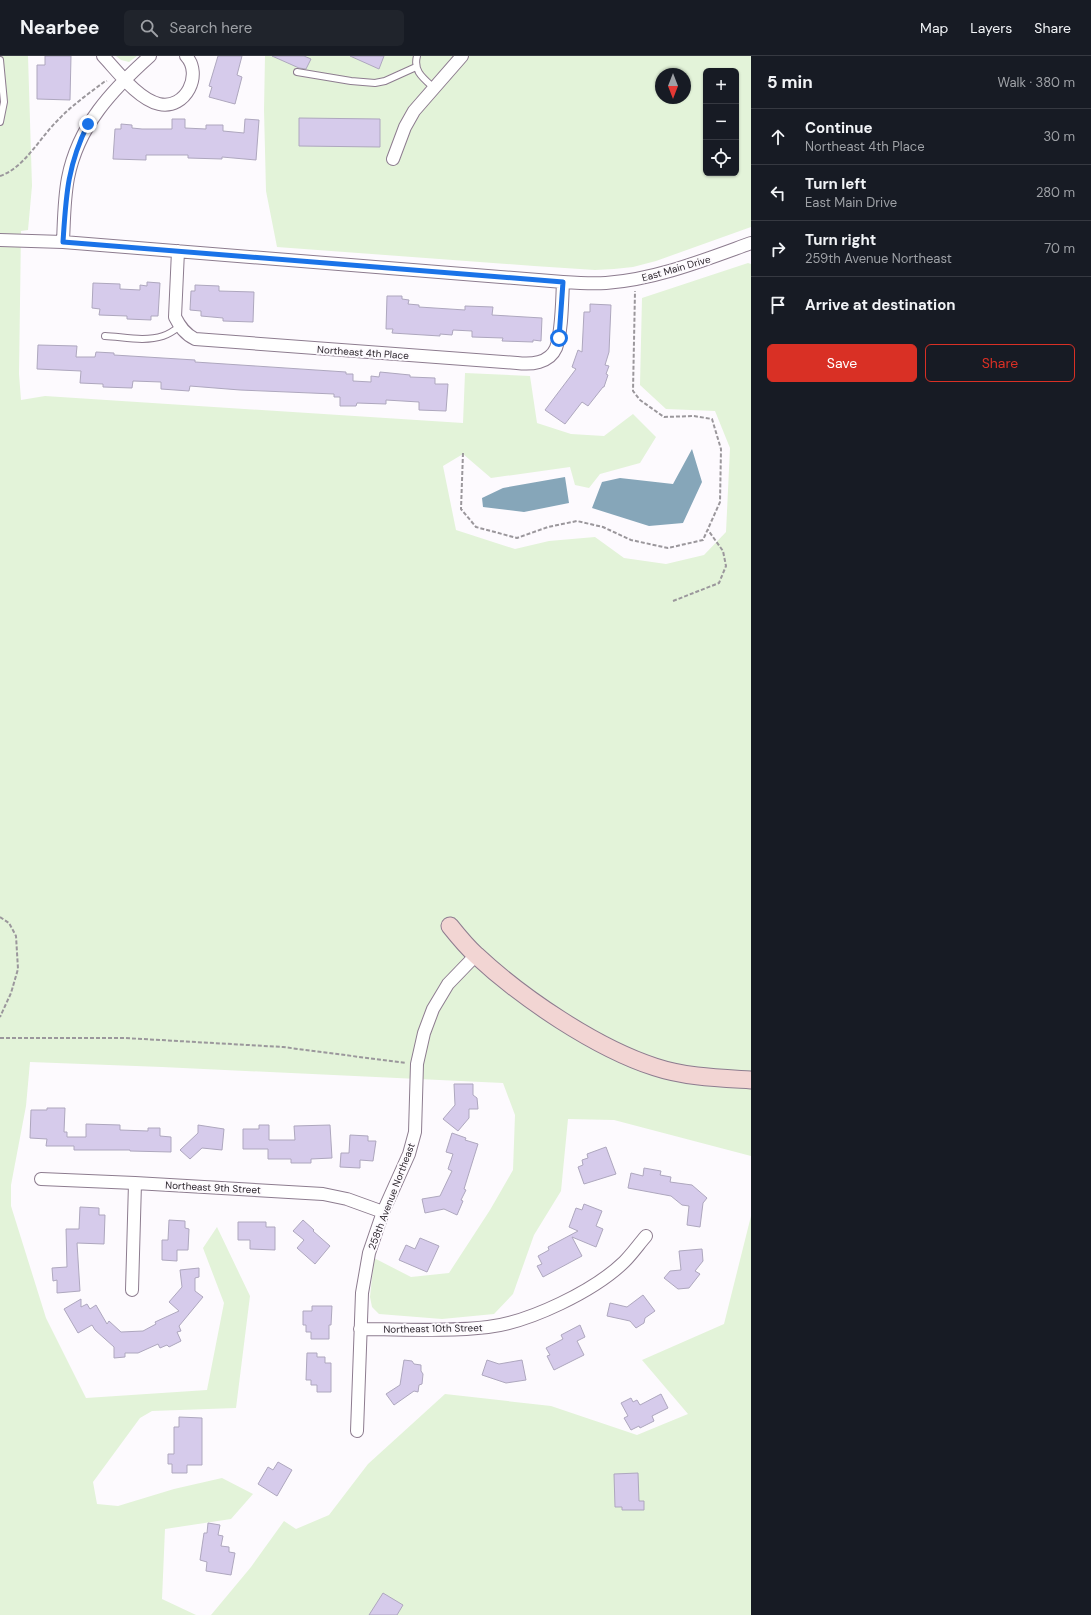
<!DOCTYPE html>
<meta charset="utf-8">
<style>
body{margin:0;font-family:"DM Sans",sans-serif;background:#20242c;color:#f1f3f6}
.controls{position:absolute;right:12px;top:12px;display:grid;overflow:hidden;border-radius:6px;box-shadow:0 1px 3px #0004}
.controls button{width:36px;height:36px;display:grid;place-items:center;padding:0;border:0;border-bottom:1px solid #363941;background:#171b24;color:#f1f3f6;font:20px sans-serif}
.compass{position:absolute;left:655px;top:12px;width:36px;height:36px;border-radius:50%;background:#171b24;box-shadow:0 1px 3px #0004;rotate:180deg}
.stop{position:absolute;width:12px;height:12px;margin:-9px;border:3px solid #1a73e8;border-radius:50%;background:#fff}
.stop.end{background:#1a73e8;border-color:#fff;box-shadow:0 1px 4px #0008}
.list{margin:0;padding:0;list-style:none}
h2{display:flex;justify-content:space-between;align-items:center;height:52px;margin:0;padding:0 16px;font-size:17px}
h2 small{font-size:13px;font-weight:400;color:#9ea1a6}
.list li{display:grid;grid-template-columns:26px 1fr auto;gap:12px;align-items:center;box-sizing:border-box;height:56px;padding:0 16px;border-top:1px solid #363941}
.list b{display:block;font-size:15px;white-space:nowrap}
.list p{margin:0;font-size:13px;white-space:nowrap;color:#9ea1a6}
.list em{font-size:13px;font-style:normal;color:#9ea1a6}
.actions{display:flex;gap:8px;padding:12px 16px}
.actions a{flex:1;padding:9px 0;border:1px solid #d93025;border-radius:6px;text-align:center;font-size:14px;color:#d93025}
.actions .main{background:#d93025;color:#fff}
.icon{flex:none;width:22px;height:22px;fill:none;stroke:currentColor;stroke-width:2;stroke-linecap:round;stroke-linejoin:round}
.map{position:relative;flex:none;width:751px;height:1559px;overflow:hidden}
header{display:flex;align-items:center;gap:24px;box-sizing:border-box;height:56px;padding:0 20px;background:#171b24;border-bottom:1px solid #363941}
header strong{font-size:19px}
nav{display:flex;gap:22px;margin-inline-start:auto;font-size:14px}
.search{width:280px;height:36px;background:#20242c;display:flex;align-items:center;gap:10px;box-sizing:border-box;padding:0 14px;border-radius:6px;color:#9ea1a6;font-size:15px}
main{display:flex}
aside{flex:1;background:#171b24}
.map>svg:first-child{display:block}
.green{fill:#e3f3d9;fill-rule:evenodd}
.water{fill:#86a6b9}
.building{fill:#d6cbeb;stroke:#aea7be}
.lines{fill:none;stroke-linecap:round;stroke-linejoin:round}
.lane-casing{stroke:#8d7c8f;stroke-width:8}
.street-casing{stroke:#8d7c8f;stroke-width:14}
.secondary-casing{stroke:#8d7c8f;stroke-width:19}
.path{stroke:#9b979c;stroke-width:2;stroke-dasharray:4 2;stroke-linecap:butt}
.lane{stroke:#fff;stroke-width:6}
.street{stroke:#fff;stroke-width:12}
.secondary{stroke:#f2d5d3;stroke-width:17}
.route{stroke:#1a73e8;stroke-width:5}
.labels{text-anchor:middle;stroke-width:4;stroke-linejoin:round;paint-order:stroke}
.street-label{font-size:10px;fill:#2c262d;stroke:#fdfafe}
</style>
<header>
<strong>Nearbee</strong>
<div class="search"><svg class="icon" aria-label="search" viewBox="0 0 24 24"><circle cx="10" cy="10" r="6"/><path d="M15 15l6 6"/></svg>Search here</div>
<nav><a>Map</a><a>Layers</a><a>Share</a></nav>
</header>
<main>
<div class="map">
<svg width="751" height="1559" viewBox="0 0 751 1559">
<rect width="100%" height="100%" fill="#fdfafe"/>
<path class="green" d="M0 0H28L32 130 28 174 21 175 19 318 21 344 45 340 463 367 465 317 530 320 537 367 571 378 604 380 633 358 656 381 640 407 600 418 589 432 575 429 570 411 491 422 463 398 443 410 456 474 515 493 549 485 595 481 624 502 666 508 704 499 726 476 730 392 715 355 666 353 640 329 642 242 748 207 751 208V1100L614 1064 568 1063 561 1135 534 1179 513 1238 494 1258 442 1263 379 1258 372 1251 370 1241 374 1202 411 1221 449 1217 490 1154 513 1114 515 1059 503 1027 162 1011 30 1006 26 1050 11 1129V1150L46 1262 86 1342 207 1334 224 1247 203 1192 217 1171 250 1240 236 1352 152 1355 140 1362 93 1426 97 1448 118 1450 174 1433 222 1422 253 1438 231 1463 165 1473 162 1543 196 1559H0Z
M116 0H137L129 6 121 4Z
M265 0H751V171L656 205 633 211 614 213 595 214 534 210 277 191 266 135 264 54ZM706 15H736V117H706ZM661 18H685V42H661Z
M751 1160V1559H211L251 1511 284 1465 296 1473 329 1459 368 1408 445 1338 551 1350 637 1379 688 1358 642 1304 724 1268Z"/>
<path class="water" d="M692 393 702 426 683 467 649 470 592 452 602 426 620 422 673 428Z
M565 421 569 447 524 456 483 451 482 442 503 432Z"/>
<path class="building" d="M45 0H71L70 44 37 43V9H45Z
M218 0H242L237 19 242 21 235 48 209 41 212 31 209 30Z
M272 0H304L311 3 306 13 299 12Z
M350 0H384L379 13Z
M299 62 380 63V91L299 90Z
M172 63H185V72L206 73V69H223V75L244 77 245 63 259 64 256 104 222 101V103L188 102V99H146V104L113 103 115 73H121V68L132 69V72L142 73H172Z
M147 226 160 227 158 260H151V264L127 263V260L99 259 100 253 92 252 93 227 120 228V233L140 234V229L147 230Z
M195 229 219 230V235L254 236 253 266 223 265V262L201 260V255L190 254 191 235H195Z
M387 240H402V243L409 244 408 248 419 249V251L465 254V250L493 251 492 259 542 262 541 285 533 284V286L502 285 503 282 472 281V275L453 274 452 279 440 278V280L392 277 393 273H386Z
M590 248 611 249 609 296 605 309 609 310 606 318 608 319 604 331H603L588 350 582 346 565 368 545 354 576 313 572 311 578 294 582 296 584 256H590Z
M38 289 77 290 76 301H95L96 296 114 297V299L195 304V306L346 316V318H353V325L371 326V320L379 321 380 316 410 319V321L435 322V328H448L446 355 419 354V346L386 344V348L357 347 356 350H340V341H334V338L240 334 190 330 189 335 161 333V326L133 325 132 332 103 331V328L80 327 81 315 37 313Z
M454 1028H473V1039L477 1042 478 1053H469V1062L458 1075 443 1063 455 1049Z
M47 1052H65L64 1076H67V1081H86V1068L120 1069V1074L148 1075V1072H160V1080L171 1081V1096L130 1095V1094H74V1090H46L47 1083 30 1082 31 1054H47Z
M198 1069 224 1073 222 1094 202 1092 190 1103 180 1094 198 1077Z
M259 1069H269V1084H295L294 1070 330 1069 332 1102 311 1103V1107H291V1103H268V1093H243V1073H259Z
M452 1077 466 1082 465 1084 478 1088 464 1133 466 1134 461 1144 463 1145 457 1159 444 1153 425 1157 422 1143 440 1140 452 1115 448 1113 453 1098 446 1096Z
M350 1079 368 1080V1085H376L373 1105 360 1104V1112L340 1111 341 1097H349Z
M606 1091 616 1118 584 1128 578 1111 583 1109 582 1104 588 1102 587 1098Z
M644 1112 661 1115 660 1119 671 1121 670 1126 692 1129 707 1142 703 1147 700 1171 687 1169 689 1150 682 1149 671 1140 628 1132 631 1117 643 1120Z
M584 1148 602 1155 596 1170 603 1173 596 1191 572 1181 582 1200 543 1221 537 1210 542 1208 538 1200 549 1194 548 1191 578 1175 569 1171 576 1152 582 1154Z
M80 1151 99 1152V1159H105L104 1188 77 1187 80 1235 57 1237V1224L53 1225 52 1212 67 1211 66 1173H79Z
M169 1164 185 1165V1172L189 1173 188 1194H177V1205L162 1204V1184H168Z
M303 1164 314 1174 313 1175 330 1190 315 1208 297 1192 304 1184 293 1175Z
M238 1166H266V1171H275V1194L250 1193V1184H238Z
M420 1182 439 1190 427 1216 399 1204 406 1189 415 1193Z
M702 1193 703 1205 695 1215 700 1218 689 1232 678 1233 664 1222 670 1215 681 1214 679 1195Z
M199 1212V1221L195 1222V1235L203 1241 179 1270 181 1275 177 1276 181 1285 169 1291 167 1289 160 1292 158 1288 138 1297H125V1301L114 1302V1291L95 1274 92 1269 78 1277 64 1253 81 1243V1251L87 1248 90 1253 96 1249 107 1268 109 1265 121 1276 143 1275 156 1268 155 1266 179 1255 169 1246 182 1231 180 1214Z
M643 1239 655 1255 645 1262 644 1267 636 1272 630 1265 607 1260 610 1247 627 1251Z
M312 1250H332L331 1269H329V1283H311V1276H306V1269H303V1255H312Z
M580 1269 585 1281 577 1285 584 1299 554 1314 547 1300 550 1299 546 1292 563 1283 561 1279Z
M307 1297H317V1301H325V1307H331V1336H317V1329H311V1324H306Z
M404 1304 412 1305 414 1308 421 1309V1315L423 1318 422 1328 419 1329 418 1336 414 1335 394 1349 386 1338 400 1329Z
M487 1304 499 1308 522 1304 526 1324 506 1327 482 1319Z
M661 1338 668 1352 652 1360 654 1365 640 1372 639 1370 631 1374 624 1362 628 1360 621 1347 631 1342 633 1346 637 1344 640 1349Z
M179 1361 202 1362V1409H187V1417H172V1408H168V1398H174V1371H179Z
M278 1406 292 1414 277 1440 258 1428 268 1411 273 1414Z
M638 1417 639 1445H644V1454H622V1451H615L614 1418Z
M208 1467 220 1469 218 1479 223 1480 221 1490 229 1491V1496L235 1497 231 1519 206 1515 207 1506 200 1504 204 1477H207Z
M383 1537 403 1549 397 1559H369Z"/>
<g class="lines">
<g class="lane-casing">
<path id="lane" d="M417 0C413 15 423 22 434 32
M0 4 4 46 0 66
M297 16 351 25 375 27 385 25 416 11
M105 280C124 281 145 286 163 280 169 278 175 274 180 270"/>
</g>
<g class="street-casing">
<path id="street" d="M103 0C118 16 138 43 159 48 186 54 203 18 186 0
M393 103 405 71 414 55 462 0
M0 184 63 186 563 226C577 227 592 228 606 227 657 223 704 204 751 187
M63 186C64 165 64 143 68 122 78 70 112 34 150 0
M178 195 175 261C180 271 185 278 195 283L517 307C525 308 532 308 539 306 546 304 553 299 556 292 562 276 562 245 563 226
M41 1123 135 1127 323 1138 347 1143 383 1156
M132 1234 135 1127
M360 1273C402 1273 446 1276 488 1271 530 1266 594 1235 624 1206 632 1198 639 1188 646 1180
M357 1375 362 1237 369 1197 383 1156 409 1098 415 1076 417 1008 424 977 433 953 448 928 476 899"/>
</g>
<g class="secondary-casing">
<path id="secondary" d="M450 870C458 880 467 891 476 899 522 942 596 992 655 1011 685 1021 719 1022 751 1024"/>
</g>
<path class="path" d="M0 120C24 112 39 83 57 65 71 50 88 38 104 26L107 25
M463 397 461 453 476 471 517 482 548 471 577 465 603 471 631 484 668 492 703 484 720 446 721 393 712 363 694 360 664 361 640 344 633 335 635 235
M673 545 719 527 726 510 723 495 708 474
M0 861 9 867 16 880 18 913 11 937 0 961
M0 982H125L283 991 406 1007"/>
<use href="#lane" class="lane"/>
<use href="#street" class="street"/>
<use href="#secondary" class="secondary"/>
</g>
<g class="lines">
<path class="route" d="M88 68C67 110 66 141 63 186L563 226 559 282"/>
</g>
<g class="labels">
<g class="street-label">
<text transform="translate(676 212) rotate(-16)" y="4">East Main Drive</text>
<text transform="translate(363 296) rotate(4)" y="4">Northeast 4th Place</text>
<text transform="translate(213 1131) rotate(3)" y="4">Northeast 9th Street</text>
<text transform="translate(391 1140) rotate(-69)" y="4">258th Avenue Northeast</text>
<text transform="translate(433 1272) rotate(-1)" y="4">Northeast 10th Street</text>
</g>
</g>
</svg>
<div class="controls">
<button>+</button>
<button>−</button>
<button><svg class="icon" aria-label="locate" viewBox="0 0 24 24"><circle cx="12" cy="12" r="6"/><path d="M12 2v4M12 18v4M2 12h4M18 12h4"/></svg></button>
</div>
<svg class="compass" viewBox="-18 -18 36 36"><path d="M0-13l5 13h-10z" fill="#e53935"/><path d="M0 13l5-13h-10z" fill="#9ea1a6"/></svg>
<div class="stop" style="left:559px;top:282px"></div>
<div class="stop end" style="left:88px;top:68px"></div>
</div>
<aside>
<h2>5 min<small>Walk · 380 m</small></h2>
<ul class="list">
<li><svg class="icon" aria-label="ahead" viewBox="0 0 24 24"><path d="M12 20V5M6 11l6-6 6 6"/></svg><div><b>Continue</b><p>Northeast 4th Place</p></div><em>30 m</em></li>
<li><svg class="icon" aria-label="left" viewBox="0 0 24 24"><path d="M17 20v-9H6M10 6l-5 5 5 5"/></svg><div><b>Turn left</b><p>East Main Drive</p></div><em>280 m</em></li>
<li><svg class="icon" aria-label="right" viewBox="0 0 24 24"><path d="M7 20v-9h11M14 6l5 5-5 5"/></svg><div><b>Turn right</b><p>259th Avenue Northeast</p></div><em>70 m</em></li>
<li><svg class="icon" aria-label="arrive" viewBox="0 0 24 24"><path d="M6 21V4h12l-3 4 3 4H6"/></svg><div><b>Arrive at destination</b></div></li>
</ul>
<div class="actions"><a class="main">Save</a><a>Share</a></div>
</aside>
</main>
